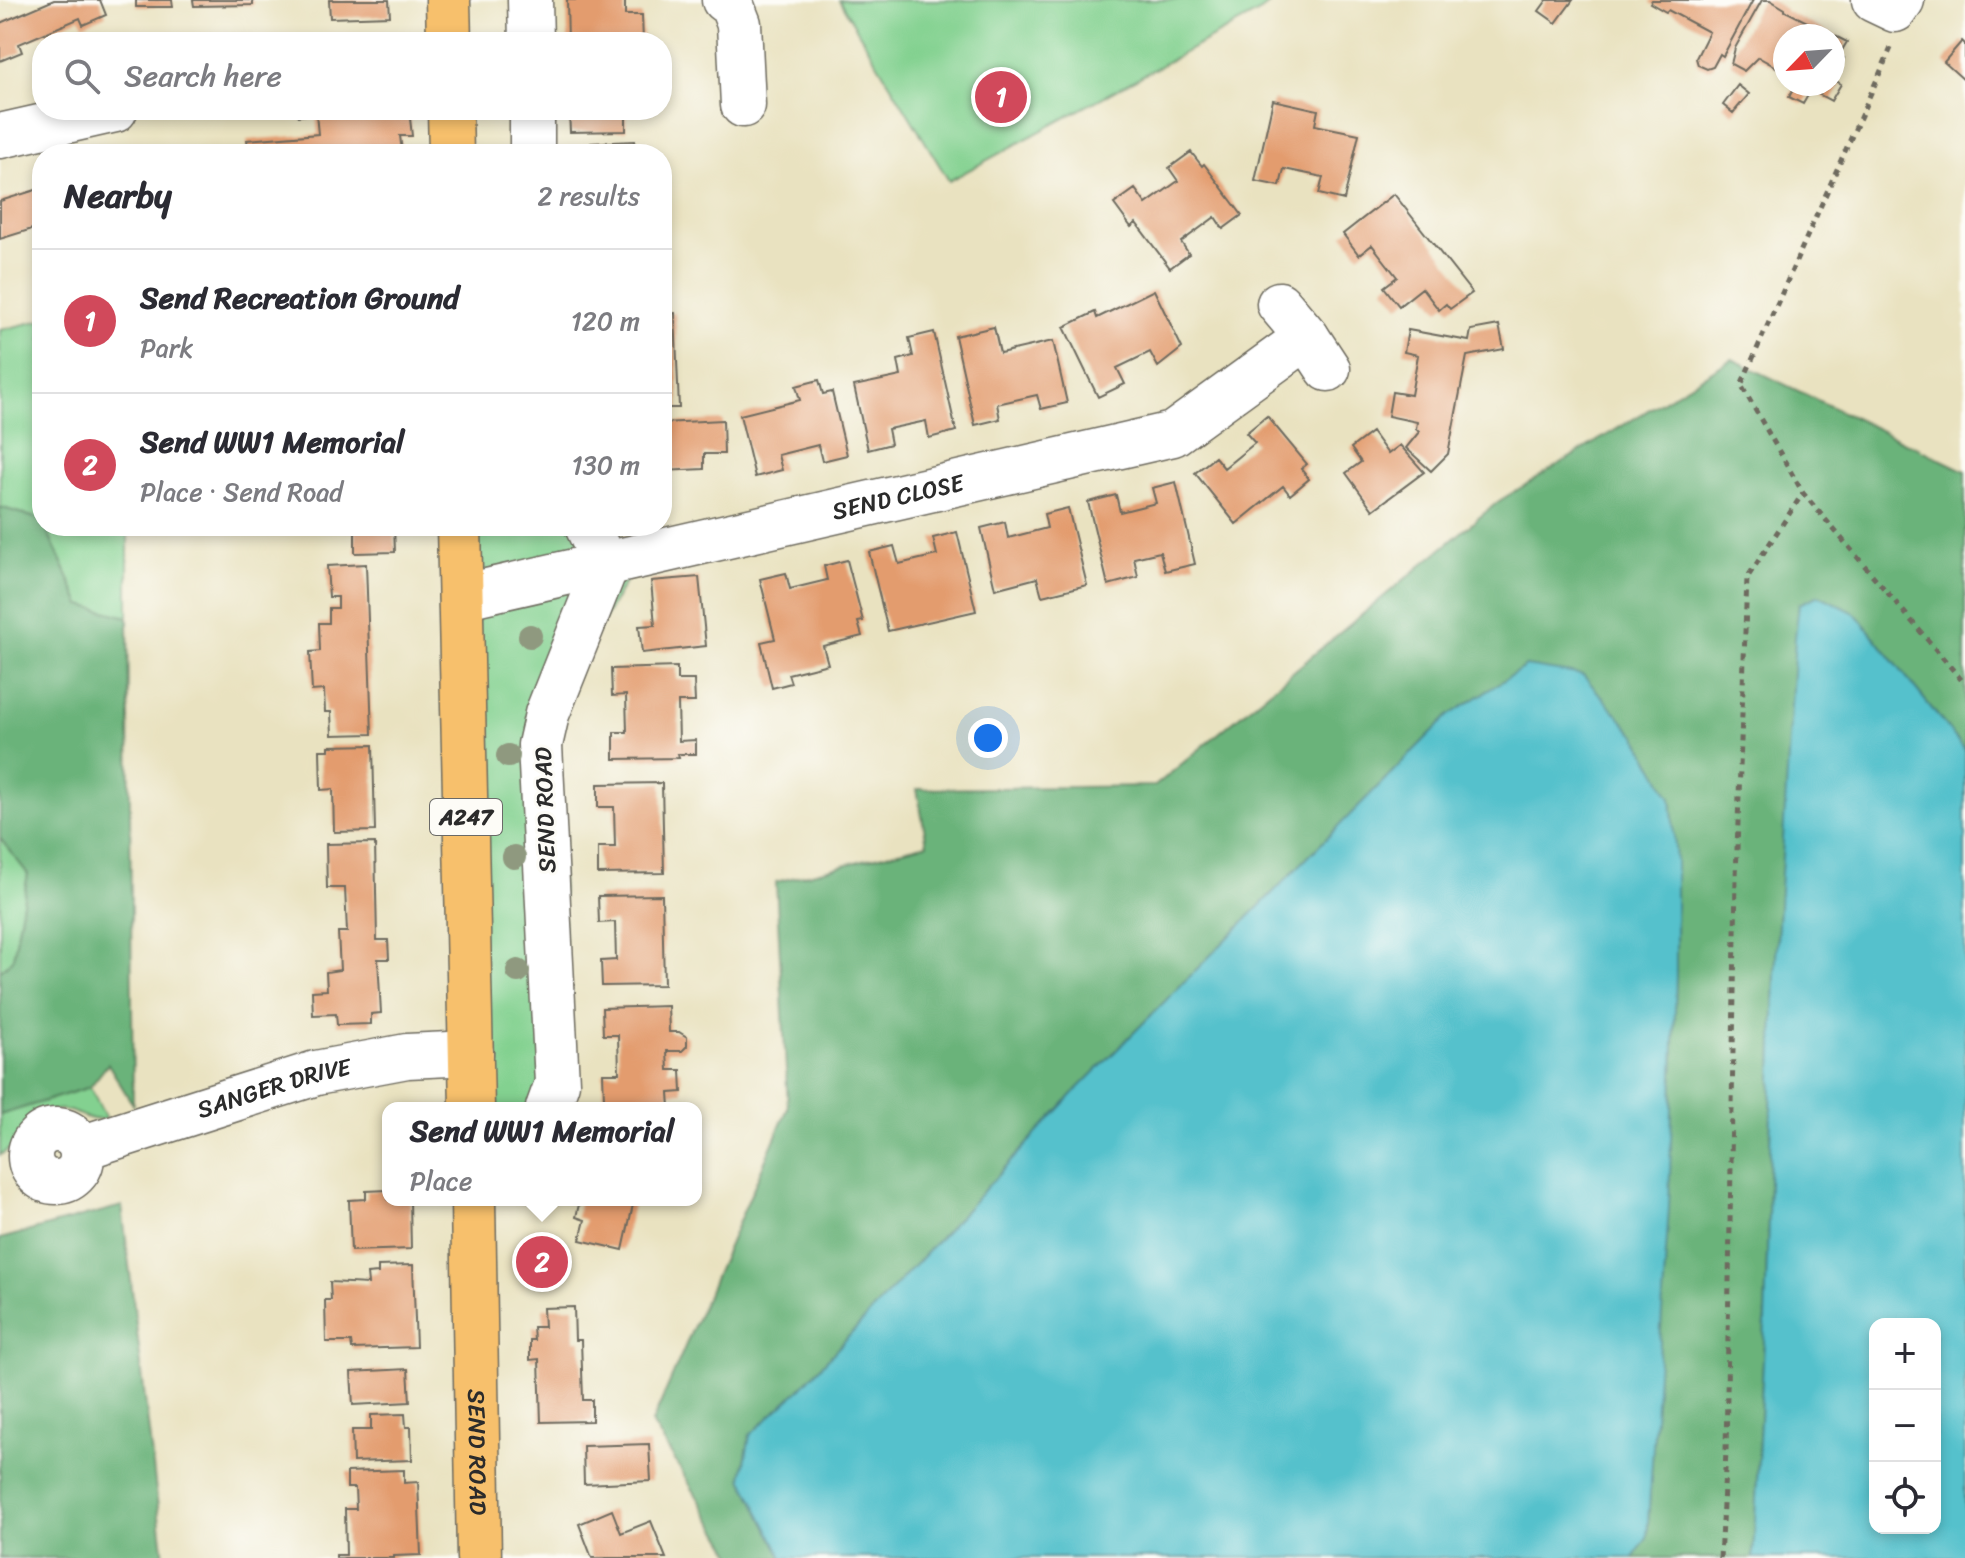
<!DOCTYPE html>
<meta charset="utf-8">
<style>
body{margin:0;font-family:Sriracha,sans-serif;background:#f2f2f3;color:#2b2b33}
.controls{position:absolute;right:24px;bottom:24px;display:grid;overflow:hidden;border-radius:16px;box-shadow:0 4px 12px #0003}
.controls button{width:72px;height:72px;display:grid;place-items:center;padding:0;border:0;border-bottom:2px solid #e1e1e2;background:#fff;color:#2b2b33;font:40px sans-serif}
.compass{position:absolute;left:1773px;top:24px;width:72px;height:72px;border-radius:50%;background:#fff;box-shadow:0 4px 12px #0003;rotate:245deg}
.you{position:absolute;left:988px;top:738px;width:28px;height:28px;margin:-20px;border:6px solid #fff;border-radius:50%;background:#1a73e8;box-shadow:0 0 0 12px #1a73e833}
.badge{display:grid;place-items:center;width:52px;height:52px;border-radius:50%;background:#d1495b;color:#fff;font-size:26px;font-weight:700}
.pin{position:absolute;translate:-50% -50%;border:4px solid #fff;box-shadow:0 2px 8px #0006}
.popup{position:absolute;left:382px;top:1102px;width:320px;height:104px;box-sizing:border-box;display:grid;place-content:center;border-radius:16px;background:#fff;filter:drop-shadow(0 2px 6px #0005);font-size:26px;white-space:nowrap;color:#7c7c81}
.popup b{font-size:30px;color:#2b2b33}
.popup::after{content:'';position:absolute;left:50%;top:100%;margin-left:-16px;border:16px solid transparent;border-top-color:#fff}
.list{margin:0;padding:0;list-style:none}
h2{display:flex;justify-content:space-between;align-items:center;height:104px;margin:0;padding:0 32px;font-size:34px}
h2 small{font-size:26px;font-weight:400;color:#7c7c81}
.list li{display:grid;grid-template-columns:52px 1fr auto;gap:24px;align-items:center;box-sizing:border-box;height:144px;padding:0 32px;border-top:2px solid #e1e1e2}
.list b{display:block;font-size:30px;white-space:nowrap}
.list p{margin:0;font-size:26px;white-space:nowrap;color:#7c7c81}
.list em{font-size:26px;font-style:normal;color:#7c7c81}
.icon{flex:none;width:44px;height:44px;fill:none;stroke:currentColor;stroke-width:2;stroke-linecap:round;stroke-linejoin:round}
.map{position:relative;flex:none;width:1965px;height:1558px;overflow:hidden}
.search{position:absolute;background:#fff;box-shadow:0 4px 12px #0003;left:32px;top:32px;width:640px;height:88px;display:flex;align-items:center;gap:20px;box-sizing:border-box;padding:0 28px;border-radius:32px;color:#7c7c81;font-size:30px}
.panel{position:absolute;background:#fff;box-shadow:0 4px 12px #0003;left:32px;top:144px;width:640px;height:392px;border-radius:32px}
.map>svg:first-child{display:block}
.green{fill:#83d190;stroke:#577e5e;stroke-width:2}
.forest{fill:#6ab37a;stroke:#4a6f52;stroke-width:2}
.water{fill:#54c1cc;stroke:#40767c;stroke-width:2;fill-rule:evenodd}
.building{fill:#e39c6e}
.lines{fill:none;stroke-linecap:round;stroke-linejoin:round}
.minor-casing{stroke:#6e6b5f;stroke-width:47}
.major-casing{stroke:#6e6b5f;stroke-width:47}
.path{stroke:#6e6b5f;stroke-width:5;stroke-dasharray:6 6;stroke-linecap:butt}
.minor{stroke:#fff;stroke-width:44}
.major{stroke:#f7c06c;stroke-width:44}
.tree{fill:#8f997f}
.labels{text-anchor:middle;stroke-width:6;stroke-linejoin:round;paint-order:stroke}
.shield{fill:#fdfcf7;stroke:#6a6a68;stroke-width:2}
.shield-label{font-size:22px;font-weight:bold;fill:#2b2b2b}
.street-label{font-size:24px;fill:#2b2b2b;stroke:#fdfcf7}
</style>
<div class="map">
<svg width="1965" height="1558" viewBox="0 0 1965 1558">
<rect width="100%" height="100%" fill="#fdfcf7"/>
<filter id="ink" filterUnits="userSpaceOnUse"><feTurbulence type="fractalNoise" baseFrequency=".0125" numOctaves="2"/><feDisplacementMap in="SourceGraphic" scale="16" xChannelSelector="R" yChannelSelector="G"/><feConvolveMatrix kernelMatrix="1 2 1 2 8 2 1 2 1" color-interpolation-filters="sRGB"/></filter>
<filter id="wash" filterUnits="userSpaceOnUse"><feTurbulence type="fractalNoise" baseFrequency=".006" numOctaves="4" result="noise"/><feDisplacementMap in="SourceGraphic" scale="32" xChannelSelector="R" yChannelSelector="G"/><feGaussianBlur stdDeviation="1.8" result="paint"/><feColorMatrix in="noise" values="0 0 0 0 0 0 0 0 0 0 0 0 0 0 0 0 0 1.4 0 .05"/><feComposite in="paint" operator="in"/></filter>
<g filter="url(#wash)">
<rect width="100%" height="100%" fill="#e9e2c0"/>
<path class="green" d="M839 0H1275L1261 11 949 181Z
M42 320V520L0 507V330Z
M45 526H128V617L81 605Z
M476 526H615L629 550 631 572 555 705 571 1108H485Z
M0 838 28 874 13 959 0 971Z
M90 1087 106 1119C84 1123 76 1108 57 1110 21 1114 27 1141 0 1155V1115Z"/>
<path class="forest" d="M1732 359 1965 471V750L1855 613 1799 604 1775 974 1765 1321 1753 1558H1633L1647 1537C1657 1384 1668 1231 1673 1077 1676 984 1679 891 1671 798L1526 666 1448 716 1074 1093 800 1389 750 1435 742 1478 783 1558H735L652 1423 788 1108 776 882 927 844 917 789 1155 786 1499 501Z
M0 507 42 520V526H45L81 605 128 617 133 1105 108 1064 90 1087 0 1115V971L13 959 28 874 0 838Z
M122 1206 164 1558H0V1239Z"/>
<path class="water" d="M1819 595 1855 613 1965 750V1558H1753L1765 1321 1775 974 1795 638 1799 604ZM1875 1324H1935V1528H1875Z
M1526 666 1583 675 1637 737 1671 798 1676 860V976L1669 1208 1647 1538 1633 1558H783L742 1478 750 1435 800 1389 1074 1093 1448 716Z"/>
<g id="blocks">
<path class="building" d="M54 0H100L106 15 83 25 80 18 19 44 22 52 0 61V23Z
M136 0H172L173 7H136Z
M193 0H253V5L194 6Z
M329 0H389L390 16 330 18Z
M567 0H625V15H642L643 42H568Z
M1547 0H1573L1556 23 1539 11Z
M1652 0H1753L1723 56 1720 54 1713 67 1707 69 1698 65 1696 58 1709 32 1668 10 1666 12 1650 3Z
M1762 0H1770L1785 9V11L1847 42 1839 55 1844 58 1833 78V36H1785V72L1758 57 1744 71 1731 64 1735 48Z
M1962 41 1965 44V81L1944 62Z
M1833 79 1841 84 1831 101 1811 90 1803 104 1789 97 1796 84H1833Z
M1738 85 1749 94 1733 113 1723 105Z
M1273 100 1318 110 1315 125 1359 134 1344 200 1319 194 1323 177 1284 169 1280 186 1255 181Z
M298 110H409L412 136H400L402 151 386 154H249L247 140 318 134 316 114 298 116Z
M569 110H626V131L570 132Z
M635 141 636 154H591V143Z
M1191 152 1202 166 1204 164 1242 215 1223 229 1215 217 1181 242 1189 254 1170 268 1136 223 1131 227 1114 204 1135 189 1146 204 1178 181 1169 168Z
M42 188V226L0 239V201Z
M1394 194 1472 293 1450 309 1446 304 1439 310 1422 288 1399 306 1384 287 1397 277 1372 245 1359 255 1343 234Z
M1154 290 1182 348 1158 367 1150 352 1117 368 1125 384 1098 397 1064 327 1095 312 1097 318Z
M675 313 679 408H662V314Z
M1499 325 1504 349 1467 356 1448 454 1431 471 1406 448 1419 432 1416 429 1417 422 1388 416 1392 392 1411 395 1418 355 1404 352 1408 330 1469 341 1471 330Z
M994 327 1000 353 1053 341 1067 403 1041 409 1037 395 997 404 1000 419 975 425 955 336Z
M934 332 956 431 929 438 926 421 888 429 891 444 868 450 854 386 901 376 898 360 913 356 909 338Z
M819 380 823 394 832 392 847 455 822 461 818 445 778 455 782 470 755 477 740 415 800 400 796 386Z
M1267 416 1307 464 1301 469 1309 479 1290 495 1283 486 1236 524 1195 473 1215 457 1224 468 1255 443 1246 433Z
M723 420 724 454H704V469L662 471V423Z
M1372 432 1388 454 1400 445 1424 472 1373 510 1346 473 1361 462 1351 448Z
M1176 482 1195 564 1165 571 1160 552 1134 558 1138 577 1108 585 1088 502 1116 495 1120 512 1156 503 1152 488Z
M1068 508 1087 585 1042 596 1037 578 995 589 981 528 1005 522 1008 538 1047 528 1044 514Z
M345 526H394L395 552 355 553V531H345Z
M957 532 976 611 888 631 869 552 894 546 899 564 937 555 933 538Z
M847 560 863 621 858 622 862 636 823 646 828 664 788 674 791 683 772 688 761 642 775 639 760 579 786 573 790 589 827 580 824 566Z
M366 564 372 734 332 735 331 712H325L324 690 312 691 310 652 320 651 319 623H329V608H338V597H329L327 566Z
M699 577 706 646 642 653 639 626 655 625 651 581Z
M677 667V680H694L695 702H678L679 741 696 740V754H678L679 758 614 759V732H627L626 695 612 696 611 669Z
M373 745 375 831 334 832 333 789 321 790 320 750H329V746Z
M662 783 664 873 598 874V847H615L614 807H598V784Z
M375 843 377 940H388L389 959H378L381 1013 371 1014V1024L337 1025 336 1014 313 1015 312 991 327 990 326 972 340 970 338 932H347L345 888H327L326 844Z
M662 895 664 985 602 986 601 961 616 960 615 922 599 923 598 896Z
M668 1006 669 1032H679L687 1037V1046L682 1051H667L668 1070H681L682 1092 669 1093 670 1107 609 1108V1099H604L603 1073H619L618 1035H603L602 1008Z
M388 1190V1200H410L411 1249 351 1251 349 1200 366 1199V1191Z
M580 1200H634L623 1250 580 1240 585 1220 576 1217Z
M413 1265 416 1347 352 1349 351 1342H326L325 1300H331L330 1282 368 1284 367 1274 378 1273V1266Z
M574 1307 575 1340H581L583 1400H592V1421L541 1422 539 1359 530 1360V1340H534L533 1327H544L543 1308Z
M408 1369 410 1402 353 1405 351 1372Z
M405 1414 406 1427H411L412 1460 353 1462 352 1430H371V1415Z
M649 1444 651 1481 584 1484 583 1446Z
M404 1470V1483L418 1482 421 1555 394 1556V1558H336V1555H346L345 1509H356L355 1488H347V1472Z
M612 1510 621 1533 651 1521 666 1558H592L579 1524Z"/>
</g>
</g>
<g filter="url(#ink)">
<use href="#blocks" fill-opacity="0" stroke="#6e6b5f" stroke-width="2"/>
<g class="lines">
<g class="minor-casing">
<g id="minor">
<path d="M530 0 531 42"/>
<path d="M724 0 730 1 739 24 743 105"/>
<path d="M1874 0 1895 10 1902 0"/>
<path d="M532 110V154"/>
<path d="M0 136 115 110"/>
<path d="M1279 304 1307 337 1328 369"/>
<path id="s1" d="M461 597 1173 434 1307 337"/>
<path d="M548 1108 557 1083 540 745 547 714 606 566 587 526"/>
<circle cx="56" cy="1156" r="26"/>
<path id="s2" d="M81 1148 316 1073 407 1056 471 1053"/>
</g>
</g>
<g class="major-casing">
<g id="major">
<path d="M448 0 449 42"/>
<path d="M450 110 451 154"/>
<path d="M459 526 472 1108"/>
<path id="s3" d="M473 1200 479 1558"/>
</g>
</g>
<path class="path" d="M1891 48 1741 385 1803 493 1965 684
M1720 1558 1726 1452 1736 877 1747 578 1803 493"/>
<use href="#minor" class="minor"/>
<use href="#major" class="major"/>
</g>
<g class="tree">
<circle cx="530" cy="636" r="12"/>
<circle cx="508" cy="756" r="12"/>
<circle cx="514" cy="857" r="12"/>
<circle cx="518" cy="971" r="12"/>
</g>
</g>
<g class="labels">
<rect class="shield" x="430" y="799" width="72" height="36" rx="6"/>
<g class="shield-label">
<text x="466" y="825">A247</text>
</g>
<g class="street-label">
<text dy="8" stroke="none"><textPath href="#s1" startOffset="448">SEND CLOSE</textPath></text>
<text transform="translate(545 810) rotate(-92)" y="8">SEND ROAD</text>
<text dy="8" stroke="none"><textPath href="#s2" startOffset="202">SANGER DRIVE</textPath></text>
<text dy="8" stroke="none"><textPath href="#s3" startOffset="252">SEND ROAD</textPath></text>
</g>
</g>
</svg>
<div class="controls">
<button>+</button>
<button>−</button>
<button><svg class="icon" aria-label="locate" viewBox="0 0 24 24"><circle cx="12" cy="12" r="6"/><path d="M12 2v4M12 18v4M2 12h4M18 12h4"/></svg></button>
</div>
<svg class="compass" viewBox="-18 -18 36 36"><path d="M0-13l5 13h-10z" fill="#e53935"/><path d="M0 13l5-13h-10z" fill="#7c7c81"/></svg>
<div class="you"></div>
<div class="pin badge" style="left:1001px;top:97px">1</div>
<div class="pin badge" style="left:542px;top:1262px">2</div>
<div class="popup"><b>Send WW1 Memorial</b>Place</div>
<div class="search"><svg class="icon" aria-label="search" viewBox="0 0 24 24"><circle cx="10" cy="10" r="6"/><path d="M15 15l6 6"/></svg>Search here</div>
<section class="panel">
<h2>Nearby<small>2 results</small></h2>
<ul class="list">
<li><span class="badge">1</span><div><b>Send Recreation Ground</b><p>Park</p></div><em>120 m</em></li>
<li><span class="badge">2</span><div><b>Send WW1 Memorial</b><p>Place · Send Road</p></div><em>130 m</em></li>
</ul>
</section>
</div>
